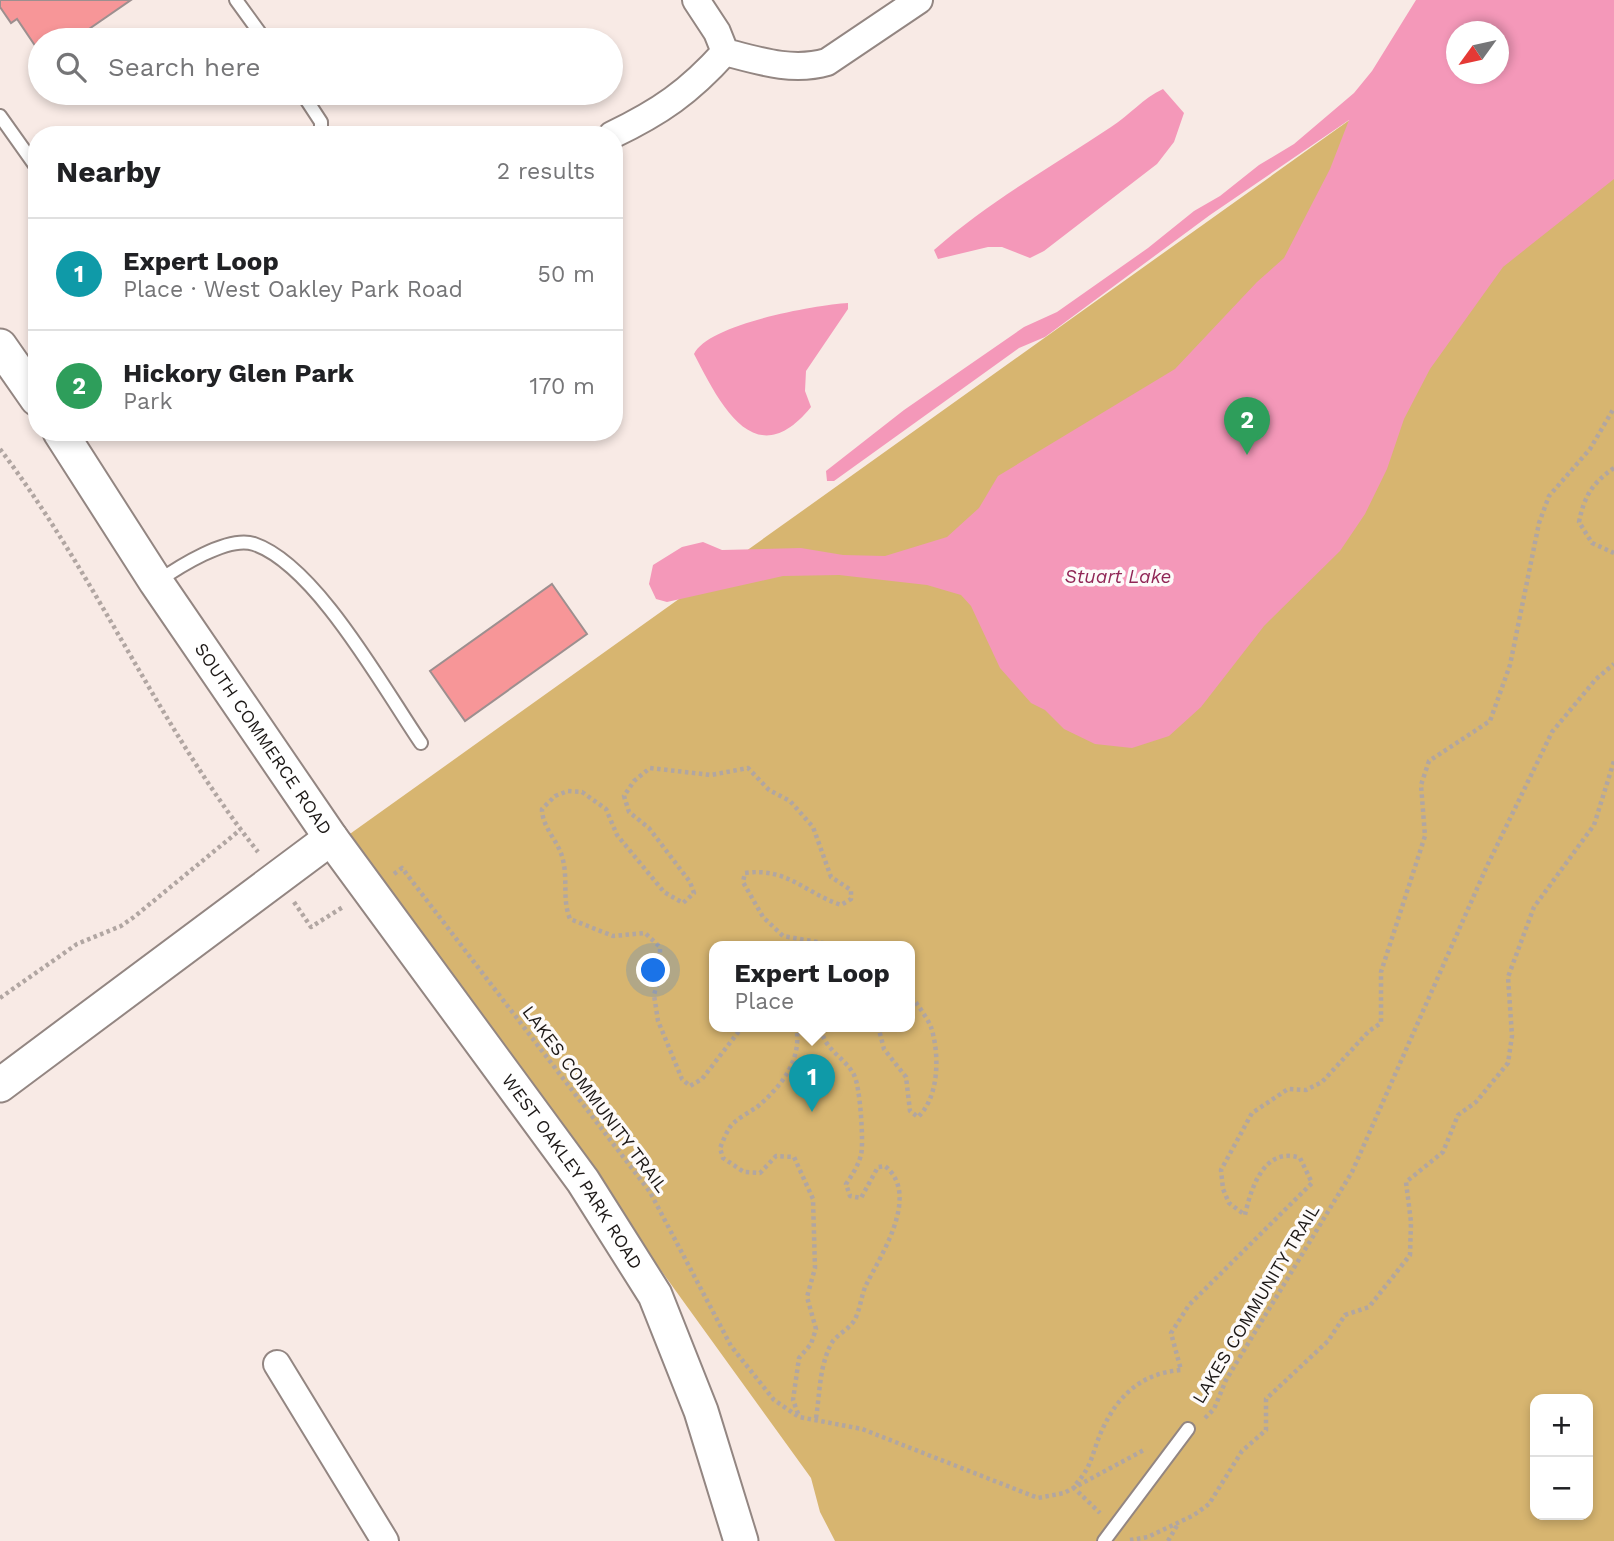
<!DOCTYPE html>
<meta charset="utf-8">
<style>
body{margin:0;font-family:"Work Sans",sans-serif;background:#f6f6f6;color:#202124}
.controls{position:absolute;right:21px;bottom:21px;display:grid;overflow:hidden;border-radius:14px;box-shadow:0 4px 10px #0003}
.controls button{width:63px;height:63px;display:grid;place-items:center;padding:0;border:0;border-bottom:2px solid #e0e0e0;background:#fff;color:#202124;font:35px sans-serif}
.compass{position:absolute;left:1446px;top:21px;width:63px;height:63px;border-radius:50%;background:#fff;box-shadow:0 4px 10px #0003;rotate:237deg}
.you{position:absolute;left:654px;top:971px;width:24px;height:24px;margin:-18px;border:5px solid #fff;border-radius:50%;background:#1a73e8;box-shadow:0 0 0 10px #1a73e833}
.badge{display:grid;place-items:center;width:46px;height:46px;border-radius:50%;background:#111827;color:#fff;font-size:23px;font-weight:700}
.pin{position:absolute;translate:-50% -58px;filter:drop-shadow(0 2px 4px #0008)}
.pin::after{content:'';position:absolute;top:37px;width:24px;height:21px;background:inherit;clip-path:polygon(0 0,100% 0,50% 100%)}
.popup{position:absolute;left:709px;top:941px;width:206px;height:91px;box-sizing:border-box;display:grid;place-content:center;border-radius:14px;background:#fff;filter:drop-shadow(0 2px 5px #0005);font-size:23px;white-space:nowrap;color:#757577}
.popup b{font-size:26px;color:#202124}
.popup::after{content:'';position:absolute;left:50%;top:100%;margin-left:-14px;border:14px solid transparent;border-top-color:#fff}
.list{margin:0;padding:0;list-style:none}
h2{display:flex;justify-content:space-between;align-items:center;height:91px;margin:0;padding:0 28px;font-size:30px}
h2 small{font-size:23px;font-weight:400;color:#757577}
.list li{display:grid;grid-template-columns:46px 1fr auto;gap:21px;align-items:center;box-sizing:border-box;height:112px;padding:0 28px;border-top:2px solid #e0e0e0}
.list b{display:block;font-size:26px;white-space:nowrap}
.list p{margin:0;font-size:23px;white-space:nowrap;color:#757577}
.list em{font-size:23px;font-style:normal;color:#757577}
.icon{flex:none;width:38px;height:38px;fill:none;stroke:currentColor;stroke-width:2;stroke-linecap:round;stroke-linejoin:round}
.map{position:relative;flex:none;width:1614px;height:1541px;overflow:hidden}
.search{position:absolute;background:#fff;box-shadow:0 4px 10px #0003;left:28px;top:28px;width:595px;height:77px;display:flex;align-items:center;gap:18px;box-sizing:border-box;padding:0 24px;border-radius:38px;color:#757577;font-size:26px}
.panel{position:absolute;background:#fff;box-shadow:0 4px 10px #0003;left:28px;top:126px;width:595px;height:315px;border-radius:28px}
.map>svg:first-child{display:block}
.green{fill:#d7b570;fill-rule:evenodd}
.water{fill:#f498b9;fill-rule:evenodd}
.building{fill:#f79698;stroke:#9d8f8f;stroke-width:2}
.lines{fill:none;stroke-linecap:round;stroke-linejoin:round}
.service-casing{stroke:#938682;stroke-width:16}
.minor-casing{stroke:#938682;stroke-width:30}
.tertiary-casing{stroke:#938682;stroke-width:37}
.path{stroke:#b1a6a2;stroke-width:4.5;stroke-dasharray:3.5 3.5;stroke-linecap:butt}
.service{stroke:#fff;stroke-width:12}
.minor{stroke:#fff;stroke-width:26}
.tertiary{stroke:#fff;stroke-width:33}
.labels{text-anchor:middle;stroke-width:7;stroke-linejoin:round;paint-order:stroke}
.street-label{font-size:18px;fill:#1c1816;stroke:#fdfaf9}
.water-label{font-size:19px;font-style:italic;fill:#902656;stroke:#fdfaf9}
</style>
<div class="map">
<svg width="1614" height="1541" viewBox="0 0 1614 1541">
<rect width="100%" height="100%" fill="#f8eae5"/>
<path class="green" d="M1614 0V1541H835L820 1512 811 1478 347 836 1456 44V74H1498V32ZM714 946H910V1026H714ZM1535 1399H1588V1515H1535Z"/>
<path class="water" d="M1416 0H1614V179L1503 267 1430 369 1404 419 1387 469 1365 514 1340 551 1264 626 1201 707 1169 736 1132 748 1095 744 1064 729 1045 710 1031 703 1000 668 971 606 961 595 927 585 839 575 783 576 667 602 656 599 649 584 653 565 682 547 703 542 722 550 801 548 843 555 885 556 947 537 979 508 998 476 1175 369 1257 282 1284 258 1330 169 1349 120 1210 215 1045 337 1019 348 834 481H827L826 471 904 410 1024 327 1057 312 1148 248 1194 211 1220 196 1259 165 1294 144 1354 93 1372 71ZM1456 32H1498V74H1456Z
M1163 89 1184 113 1174 142 1157 164 1044 251 1030 258 1002 247H988L938 259 934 250C988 202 1051 167 1111 127 1130 115 1143 98 1163 89Z
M848 303V309L806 371 805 391 811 407C755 476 720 404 694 354 708 324 815 305 848 303Z"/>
<path class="building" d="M0 0H131L73 40H40V53L17 19 11 23 0 7Z
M552 584 587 634 465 721 430 671Z"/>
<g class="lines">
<g class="service-casing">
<path id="service" d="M236 0 265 40
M302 93 321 122V135
M0 116 37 168
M157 582C177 568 228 535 254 544 316 565 384 689 421 743
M1104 1541 1188 1429"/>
</g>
<g class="minor-casing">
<path id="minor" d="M725 52C759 61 793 72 827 62L919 0
M612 135C660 112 689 92 725 52L717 32 696 0
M277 1364 385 1541"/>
</g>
<g class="tertiary-casing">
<g id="tertiary">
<path d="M0 346 37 399"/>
<path id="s1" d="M60 432 156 582 331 838 583 1181 655 1295 701 1411 741 1541"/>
<path d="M0 1085 331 838"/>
</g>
</g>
<path class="path" d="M0 449C97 577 159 727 258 852
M1614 468C1592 483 1584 497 1579 522L1592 543 1614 553
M394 874 402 868 650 1192 731 1346 774 1400 799 1417 862 1429 1038 1498 1064 1493 1144 1450
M294 902 311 927 343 907
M0 998 77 944 121 926 134 917 240 830
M743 1026 702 1079 690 1086 682 1079 658 1021 654 995 660 973V947L645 933 613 936 570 919C562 899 568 881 563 860 559 841 542 828 542 809L555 796 568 791 582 792 606 809 617 835 664 892 683 903 694 893 690 882 649 828 629 812 624 796 634 781 650 768 711 775 748 768 769 790 790 801 813 827 831 877 851 890V899L841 905C805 893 787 867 745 873L743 882 763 917 783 936 840 946
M796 1026C803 1059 781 1087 757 1107 748 1113 736 1119 730 1127 726 1133 723 1141 720 1148L723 1158 744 1172 760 1173 776 1156 794 1157 813 1199 815 1268 807 1297 816 1329 811 1344 799 1358 793 1400 799 1416
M878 1026 884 1049 906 1077 910 1111 918 1117C939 1097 940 1055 931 1027 927 1017 916 1003 910 994
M816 1418C820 1393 819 1368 831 1344 836 1335 848 1330 854 1321 860 1311 861 1296 866 1285 881 1255 921 1195 885 1166L878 1167 861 1198 850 1196 846 1184C852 1175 858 1166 861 1155 864 1143 860 1085 854 1075 845 1057 822 1049 821 1026
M1205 1418 1214 1409 1226 1380 1352 1172 1487 866 1552 732 1596 679 1614 664
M1076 1484C1093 1465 1092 1452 1102 1430 1118 1395 1142 1373 1181 1370L1171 1333 1189 1305 1312 1183 1300 1158C1265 1146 1251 1187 1245 1215L1229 1203 1223 1189 1221 1170 1252 1113 1288 1089 1306 1090 1322 1082 1369 1031 1381 1023V972L1425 836 1421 785 1429 761 1490 721 1510 665 1539 523 1549 496 1590 449 1614 408
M1073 1487 1100 1513
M1130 1540 1148 1537 1194 1515 1209 1504 1242 1451 1266 1430V1399L1328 1341 1345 1315 1369 1307 1410 1255 1411 1222 1406 1182 1443 1152 1458 1115 1476 1102 1508 1063 1512 1036 1508 977 1534 907 1594 825 1614 761
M1168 1541 1178 1524"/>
<use href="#service" class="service"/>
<use href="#minor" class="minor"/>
<use href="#tertiary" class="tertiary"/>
</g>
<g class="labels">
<g class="street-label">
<text dy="6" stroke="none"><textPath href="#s1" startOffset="368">SOUTH COMMERCE ROAD</textPath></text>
<text transform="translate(595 1099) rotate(53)" y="6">LAKES COMMUNITY TRAIL</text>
<text dy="6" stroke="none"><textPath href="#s1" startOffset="900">WEST OAKLEY PARK ROAD</textPath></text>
<text transform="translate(1256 1304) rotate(-59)" y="6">LAKES COMMUNITY TRAIL</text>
</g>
<g class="water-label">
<text x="1118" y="583">Stuart Lake</text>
</g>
</g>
</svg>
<div class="controls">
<button>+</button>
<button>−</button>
</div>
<svg class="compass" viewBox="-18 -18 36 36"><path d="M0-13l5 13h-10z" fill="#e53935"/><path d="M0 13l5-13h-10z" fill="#757577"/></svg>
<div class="you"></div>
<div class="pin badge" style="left:812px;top:1112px;background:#0f9aa8">1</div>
<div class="popup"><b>Expert Loop</b>Place</div>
<div class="pin badge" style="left:1247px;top:455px;background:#2e9e5b">2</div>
<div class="search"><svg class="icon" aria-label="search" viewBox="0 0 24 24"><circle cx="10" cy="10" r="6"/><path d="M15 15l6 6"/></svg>Search here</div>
<section class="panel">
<h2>Nearby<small>2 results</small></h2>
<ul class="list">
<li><span class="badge" style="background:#0f9aa8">1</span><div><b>Expert Loop</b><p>Place · West Oakley Park Road</p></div><em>50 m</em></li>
<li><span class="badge" style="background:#2e9e5b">2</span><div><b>Hickory Glen Park</b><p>Park</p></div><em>170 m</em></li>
</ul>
</section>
</div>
